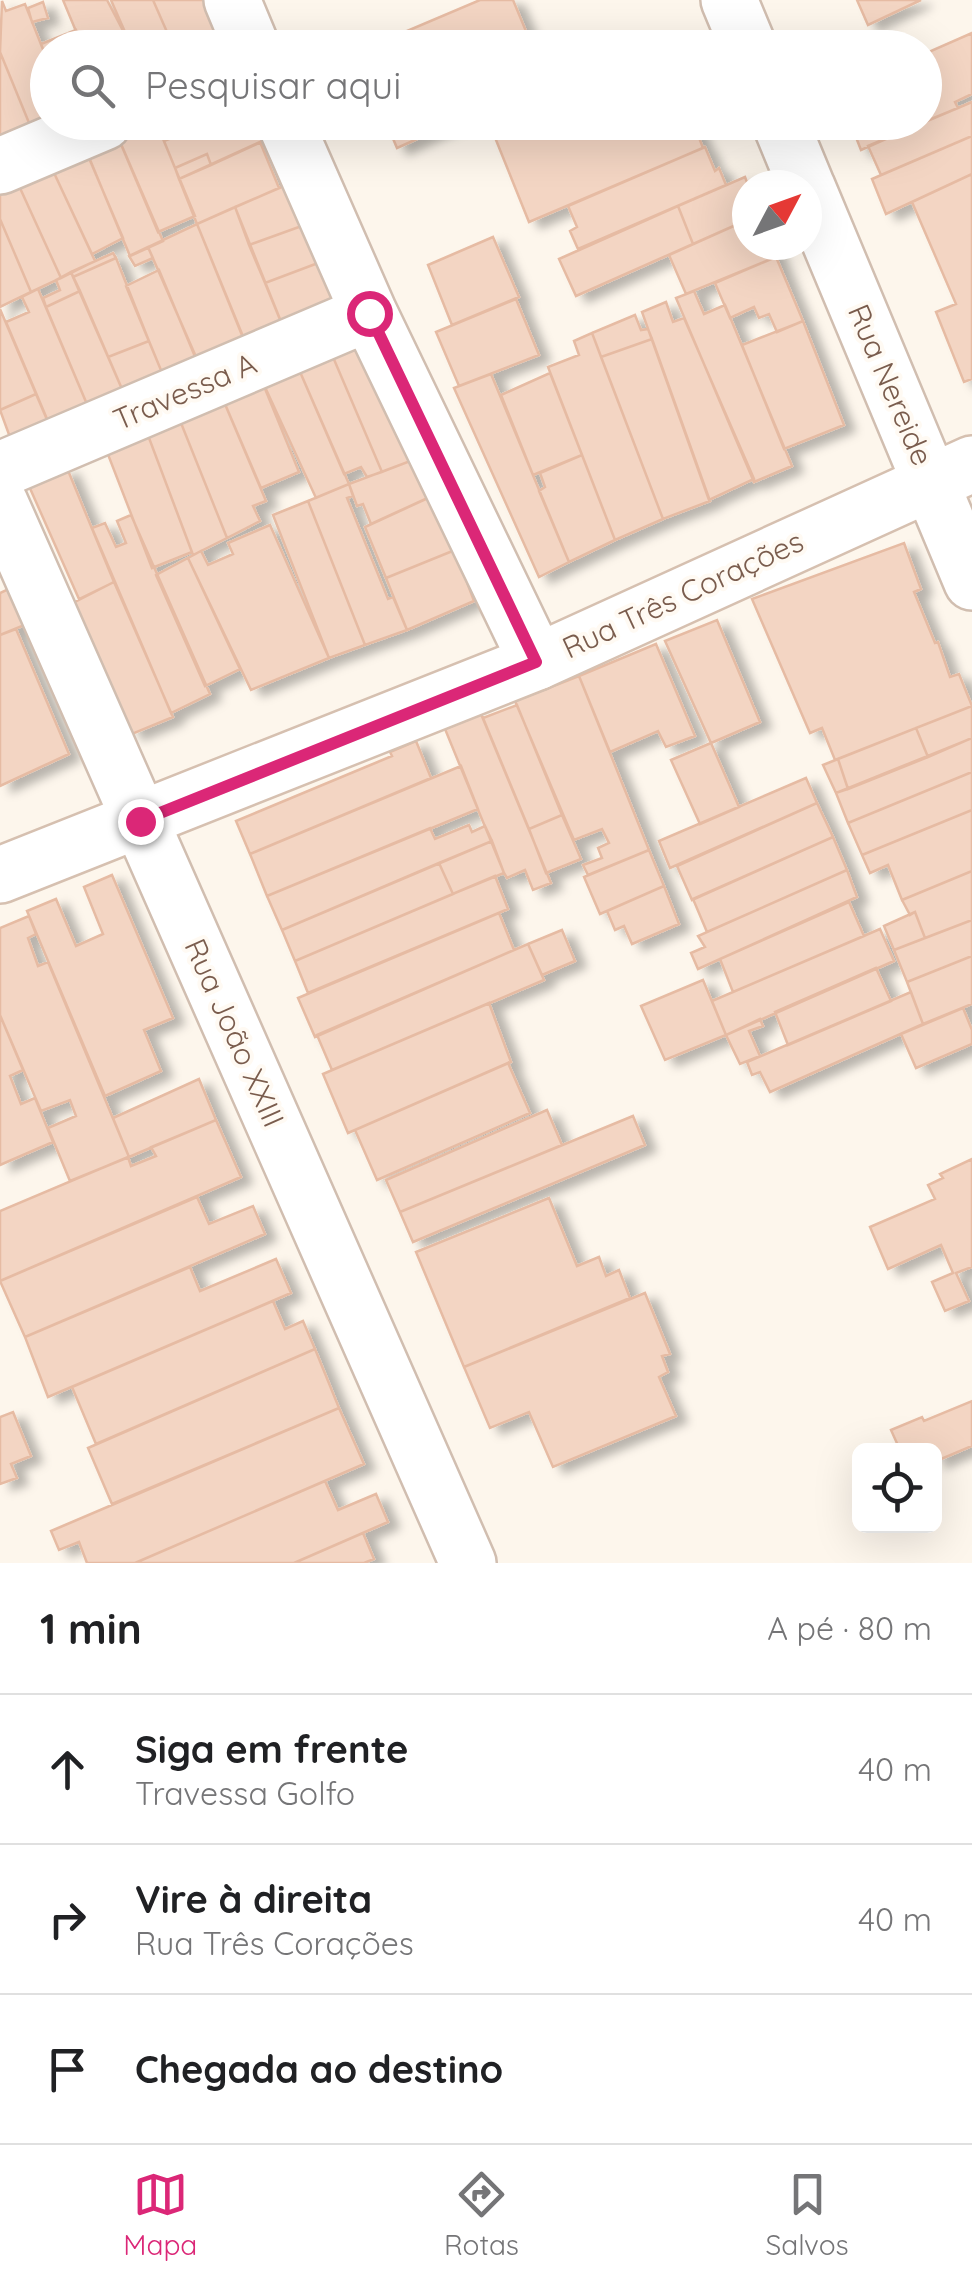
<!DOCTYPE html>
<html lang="pt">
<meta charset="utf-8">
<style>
body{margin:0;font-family:Quicksand,sans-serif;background:#f6f6f6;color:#202124}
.controls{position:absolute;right:30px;bottom:30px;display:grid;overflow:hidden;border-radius:15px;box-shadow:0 10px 40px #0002}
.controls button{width:90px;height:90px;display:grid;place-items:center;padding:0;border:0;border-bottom:2px solid #e0e0e0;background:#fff;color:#202124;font:50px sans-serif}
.compass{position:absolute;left:732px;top:170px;width:90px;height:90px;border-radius:50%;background:#fff;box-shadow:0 10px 40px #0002;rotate:49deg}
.stop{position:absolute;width:30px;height:30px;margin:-22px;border:8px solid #db2777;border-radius:50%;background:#fff}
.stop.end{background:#db2777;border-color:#fff;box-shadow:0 2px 10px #0008}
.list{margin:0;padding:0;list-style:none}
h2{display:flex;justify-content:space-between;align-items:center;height:130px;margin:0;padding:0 40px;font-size:42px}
h2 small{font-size:32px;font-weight:400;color:#757577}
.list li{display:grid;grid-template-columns:65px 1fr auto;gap:30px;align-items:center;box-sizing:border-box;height:150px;padding:0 40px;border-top:2px solid #e0e0e0}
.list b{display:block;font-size:38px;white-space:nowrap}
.list p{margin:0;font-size:32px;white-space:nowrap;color:#757577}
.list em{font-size:32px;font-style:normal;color:#757577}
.icon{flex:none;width:55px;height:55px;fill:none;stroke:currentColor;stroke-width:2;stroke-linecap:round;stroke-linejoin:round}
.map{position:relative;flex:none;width:972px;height:1563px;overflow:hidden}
.search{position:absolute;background:#fff;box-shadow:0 10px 40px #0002;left:30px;right:30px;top:30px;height:110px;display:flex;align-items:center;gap:25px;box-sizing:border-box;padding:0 35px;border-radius:55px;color:#757577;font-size:38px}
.sheet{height:580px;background:#fff}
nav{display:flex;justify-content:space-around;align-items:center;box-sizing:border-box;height:140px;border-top:2px solid #e0e0e0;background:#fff;font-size:28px;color:#757577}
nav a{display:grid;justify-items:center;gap:5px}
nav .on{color:#db2777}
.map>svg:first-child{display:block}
.building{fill:#f3d5c3;stroke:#e6bba3;stroke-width:2.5;filter:url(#shadow)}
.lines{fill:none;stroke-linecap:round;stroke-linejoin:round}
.street-casing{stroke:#d1beb0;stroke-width:60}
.secondary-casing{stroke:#d6c0b0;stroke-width:60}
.street{stroke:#fff;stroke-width:55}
.secondary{stroke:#fff;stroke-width:55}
.route{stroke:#db2777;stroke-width:12}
.labels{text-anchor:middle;stroke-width:8;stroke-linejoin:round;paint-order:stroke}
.street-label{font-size:30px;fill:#7a5c4d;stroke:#fffaf3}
</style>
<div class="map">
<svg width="972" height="1563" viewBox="0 0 972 1563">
<defs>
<filter id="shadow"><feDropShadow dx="11" dy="6" stdDeviation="5" flood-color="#0004"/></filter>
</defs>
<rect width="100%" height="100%" fill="#fdf6ec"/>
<path class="building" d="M63 0H107L132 48H83Z
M111 0H153L174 48H132Z
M153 0H209L223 38 199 48H174Z
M480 0H513L533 48H367Z
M857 0H921L868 25Z
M2 1 6 11 25 4 48 62V122L34 135 0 52Z
M43 2 48 18 32 22 28 8Z
M76 30 83 48H48V62L41 44Z
M972 33V94L955 102 958 108 924 122V54Z
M0 52 34 135 0 148Z
M972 102V136L881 175 868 146Z
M156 122 195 216 158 232 112 123Z
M156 122H211L164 141Z
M211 122H264L270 138 211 165 207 154 175 168 164 141Z
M386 122H455L397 148Z
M496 122H693L703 148 529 222 490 125Z
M850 122H924L861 150Z
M112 123 163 241 130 256 81 138Z
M972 136V174L886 214 872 179Z
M260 142 279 188 197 224 179 179Z
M83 144 123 238 92 254 48 160Z
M705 147 715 171 719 168 726 185 578 249 570 231 577 227 568 206Z
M207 154 211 165 179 179 175 168Z
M48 160 95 261 61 278 15 177Z
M972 174V379L964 382 936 312 956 304 912 202Z
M15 177 61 278 31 292 0 219V184Z
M745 177 748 185 747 220 693 244 678 206Z
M291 183 310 223 249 245 235 207Z
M678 206 693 244 576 296 559 259Z
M235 207 284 329 246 345 197 224Z
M0 219 31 292 0 307Z
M747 220V245H771L776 257 686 294 669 255Z
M310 223 326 260 265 283 249 245Z
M197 224 247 346 200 366 148 247Z
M493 237 519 297 452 325 428 265Z
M148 247 153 258 135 266 129 256Z
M113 253 116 258 73 277 71 272Z
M776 257 803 321 777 332 769 314 759 318 754 307 730 318 715 283Z
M116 258 149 341 108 357 73 277Z
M326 260 351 313 288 339 265 283Z
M159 270 196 359 163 375 126 286Z
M71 272 80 291 46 307 43 298 60 290 56 280Z
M38 289 89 409 50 426 6 322 29 312 22 297Z
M80 291 128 403 89 409 46 307Z
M694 291 704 314 725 305 792 466 754 482 676 298Z
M516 299 539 355 459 386 436 332Z
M666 302 673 322 684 318 754 479 709 500 642 312Z
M0 309 36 394 0 410Z
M635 315 641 330 648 329 652 339 601 357 592 333Z
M803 321 844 425 784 449 742 345Z
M361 329 418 458 382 472 327 343Z
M592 333 663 519 615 540 548 367 579 355 574 341Z
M652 339 710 501 663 519 601 357Z
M149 341 163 375 128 403 108 357Z
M327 343 382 472 367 477 361 467 344 474 294 358Z
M294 358 349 484 316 498 259 374Z
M550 373 582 455 533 475 501 395Z
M259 374 299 472 261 488 219 390Z
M491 374 569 562 539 577 454 388Z
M219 390 266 501 253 506 260 521 227 538 175 408Z
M36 394 48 422 11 440 0 410Z
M175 408 227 538 193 555 143 422Z
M143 422 192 552 152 568 102 439Z
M582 455 615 540 569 562 539 491 545 487 540 473Z
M418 458 432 496 371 524 363 504 357 506 349 484Z
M67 468 114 582 79 599 29 486Z
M349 484 353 496 347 498 388 599 393 597 407 630 365 645 308 501Z
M428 498 434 512 438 510 455 550 386 578 365 527Z
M308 501 365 645 329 658 273 515Z
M131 515 210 694 171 713 92 528 105 523 116 547 126 543 117 521Z
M270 525 329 658 251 690 188 558 201 551 208 565 233 554 228 543Z
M904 543 921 589 914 592 935 643 938 642 950 677 959 674 972 706 835 760 822 728 810 733 752 599Z
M455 550 474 601 407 630 386 578Z
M188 558 240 669 205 686 156 575Z
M114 582 173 717 132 734 73 603Z
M13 587 27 624 0 635V593Z
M717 620 760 722 711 743 665 641Z
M16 629 69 754 0 786V635Z
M656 644 695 736 666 747 658 731 610 752 579 676Z
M579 676 649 850 588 875 583 865 602 858 598 848 609 843 602 829 574 840 515 701Z
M517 705 562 815 529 829 483 718Z
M972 706V738L928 757 916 728Z
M481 714 551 883 533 890 525 870 507 878 504 873 445 729Z
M916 728 928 757 848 789 838 759Z
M972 738V772L848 823 836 793Z
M416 741 431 778 250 854 236 821 392 756 390 752Z
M711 743 739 807 700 824 671 760Z
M838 759 848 789 836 793 823 765Z
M461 766 478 809 267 896 250 854Z
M972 772V810L862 855 848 823Z
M806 778 817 803 670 868 659 841Z
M817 803 833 837 692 900 677 866Z
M972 810V871L902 900 888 865 870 873 862 855Z
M562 815 581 859 546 873 529 829Z
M469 825 472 832 485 826 492 841 282 930 267 896 430 828 435 839Z
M833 837 847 870 707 932 693 899Z
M492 841 504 873 453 894 439 863Z
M649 850 664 886 600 914 584 877Z
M439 863 453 894 295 961 282 930Z
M847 870 857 897 698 969 691 953 705 947 698 936Z
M972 871V920L925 938 915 912 910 915 902 900Z
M112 875 173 1018 144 1030 161 1071 105 1096 27 911 56 899 76 946 103 934 84 887Z
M495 876 508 909 308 993 295 961Z
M664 886 679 924 632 944 624 926 615 930 607 911Z
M849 902 864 936 733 992 720 959Z
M915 912 925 938 894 950 884 926Z
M499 913 514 950 315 1037 298 998Z
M29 916 36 934 28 938 38 966 48 962 129 1157 70 1181 48 1128 76 1116 70 1100 41 1111 0 1015V928Z
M972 920V956L907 982 894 950Z
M880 929 894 961 726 1035 712 1001Z
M562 930 575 961 542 975 528 944Z
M528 944 544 980 332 1070 317 1035Z
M972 956V1004L923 1024 907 982Z
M876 968 891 1001 788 1045 775 1012Z
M703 980 726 1035 665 1060 641 1006Z
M911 992 923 1024 770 1092 760 1072 752 1075 747 1062Z
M489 1003 511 1062 348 1133 323 1074Z
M963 1008 972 1030V1044L916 1068 901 1034Z
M0 1015 23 1070 10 1076 21 1104 35 1098 53 1142 0 1165Z
M760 1019 763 1026 749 1031 760 1056 740 1064 726 1035Z
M508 1063 530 1113 377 1180 355 1130Z
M199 1079 216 1120 129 1157 113 1118Z
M547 1110 562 1145 400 1212 386 1180Z
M633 1116 645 1145 413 1242 400 1212Z
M216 1120 241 1177 0 1281V1211L128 1157 131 1166 156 1156 151 1147Z
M972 1159V1267L956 1273 969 1301 945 1311 932 1282 953 1273 941 1245 888 1269 870 1227 935 1199 928 1185 943 1178 940 1174Z
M197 1197 209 1224 253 1206 265 1234 25 1337 0 1281Z
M549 1198 577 1266 599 1257 606 1276 619 1270 630 1298 464 1367 416 1252Z
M276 1259 291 1293 48 1397 25 1337 190 1267 200 1291Z
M645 1293 670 1354 662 1356 668 1372 659 1377 676 1416 553 1467 529 1412 490 1428 464 1367Z
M273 1301 285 1329 303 1321 315 1349 96 1444 72 1387Z
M315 1349 339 1408 112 1504 88 1448Z
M972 1401V1446L934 1462V1450H900L891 1430 922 1417 924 1421Z
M339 1408 364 1464 135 1563H87L79 1542 59 1550 51 1531Z
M13 1412 31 1456 11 1464 17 1478 0 1484V1417Z
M325 1481 338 1510 376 1494 388 1522 294 1563H135Z
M363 1533 374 1559 364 1563H294Z"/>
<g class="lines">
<g class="street-casing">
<path id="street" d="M232 0 252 48
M729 0 749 48
M285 122 369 313 537 662
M780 122 806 185
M0 166 104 122
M807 187 972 582
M0 470 369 313
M0 503 468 1563"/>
</g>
<g class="secondary-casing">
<path id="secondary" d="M0 875 537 662 972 464"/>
</g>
<use href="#street" class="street"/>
<use href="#secondary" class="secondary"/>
</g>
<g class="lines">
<path class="route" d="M140 821 536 662 369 313"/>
</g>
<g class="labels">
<g class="street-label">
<text transform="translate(890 385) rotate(67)" y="10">Rua Nereide</text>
<text transform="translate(185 392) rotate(-23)" y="10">Travessa A</text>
<text transform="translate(683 595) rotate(-25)" y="10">Rua Três Corações</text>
<text transform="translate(234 1033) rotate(66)" y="10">Rua João XXIII</text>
</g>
</g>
</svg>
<div class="controls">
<button><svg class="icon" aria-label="locate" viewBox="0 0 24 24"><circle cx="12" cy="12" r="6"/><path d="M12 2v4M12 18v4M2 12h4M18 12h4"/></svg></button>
</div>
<svg class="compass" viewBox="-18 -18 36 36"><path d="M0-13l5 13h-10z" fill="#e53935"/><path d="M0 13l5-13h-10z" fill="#757577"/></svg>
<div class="stop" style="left:369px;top:313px"></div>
<div class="stop end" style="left:140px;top:821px"></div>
<div class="search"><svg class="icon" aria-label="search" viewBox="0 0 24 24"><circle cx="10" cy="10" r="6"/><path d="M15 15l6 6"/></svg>Pesquisar aqui</div>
</div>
<section class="sheet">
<h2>1 min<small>A pé · 80 m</small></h2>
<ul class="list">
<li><svg class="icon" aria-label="ahead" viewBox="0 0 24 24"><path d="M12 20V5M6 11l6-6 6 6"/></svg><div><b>Siga em frente</b><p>Travessa Golfo</p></div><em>40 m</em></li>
<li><svg class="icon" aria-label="right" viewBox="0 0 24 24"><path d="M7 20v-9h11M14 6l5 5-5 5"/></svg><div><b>Vire à direita</b><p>Rua Três Corações</p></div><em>40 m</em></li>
<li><svg class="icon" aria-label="arrive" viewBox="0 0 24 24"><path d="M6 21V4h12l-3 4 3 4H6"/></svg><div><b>Chegada ao destino</b></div></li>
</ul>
</section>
<nav>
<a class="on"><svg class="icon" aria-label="map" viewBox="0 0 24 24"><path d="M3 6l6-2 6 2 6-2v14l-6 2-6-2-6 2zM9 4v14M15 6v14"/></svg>Mapa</a>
<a><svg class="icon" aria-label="directions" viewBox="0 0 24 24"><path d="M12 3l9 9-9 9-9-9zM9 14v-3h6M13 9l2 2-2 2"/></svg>Rotas</a>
<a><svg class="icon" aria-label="saved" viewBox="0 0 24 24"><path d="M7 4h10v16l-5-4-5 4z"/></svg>Salvos</a>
</nav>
